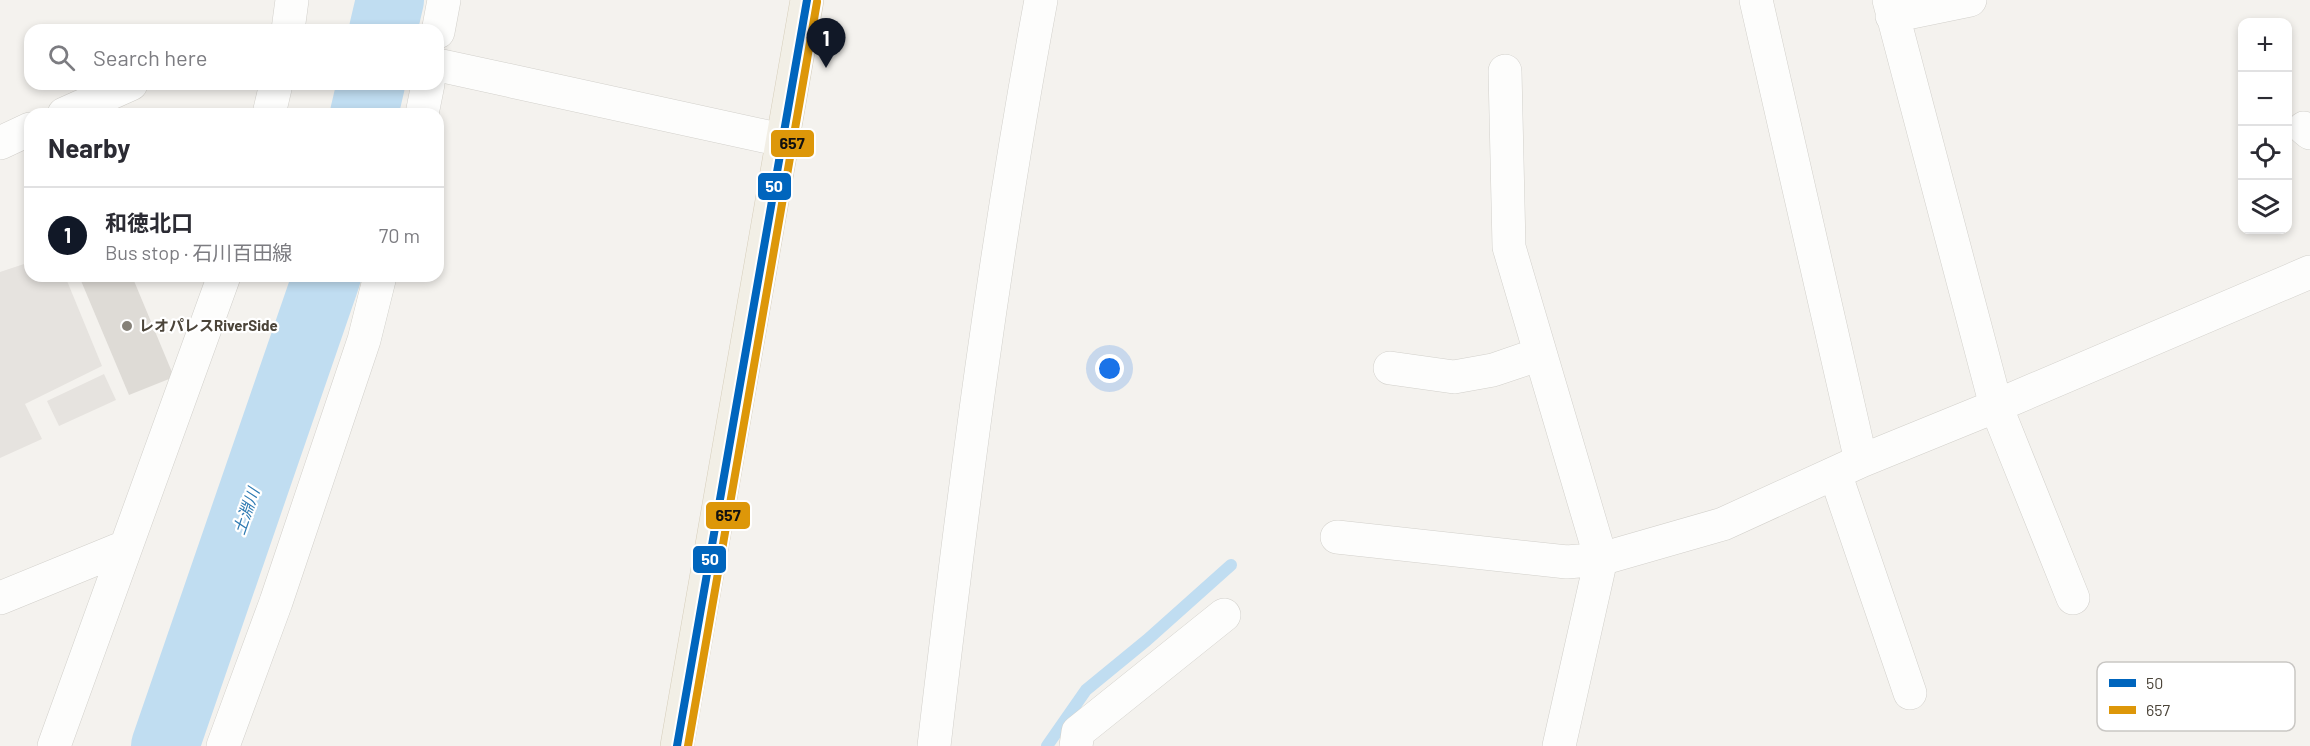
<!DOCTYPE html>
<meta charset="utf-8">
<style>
body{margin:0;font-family:Barlow,"Noto Sans JP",sans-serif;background:#f7f7f7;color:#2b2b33}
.controls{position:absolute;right:18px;top:18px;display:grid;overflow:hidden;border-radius:12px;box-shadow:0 3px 9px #0003}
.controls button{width:54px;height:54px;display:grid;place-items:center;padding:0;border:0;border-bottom:2px solid #e1e1e2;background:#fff;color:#2b2b33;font:30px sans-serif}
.you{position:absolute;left:1110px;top:369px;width:21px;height:21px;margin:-15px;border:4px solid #fff;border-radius:50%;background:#1a73e8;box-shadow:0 0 0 9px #1a73e833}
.badge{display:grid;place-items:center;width:39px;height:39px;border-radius:50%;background:#111827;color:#fff;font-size:20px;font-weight:700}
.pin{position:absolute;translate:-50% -50px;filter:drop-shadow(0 2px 3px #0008)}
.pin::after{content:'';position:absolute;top:32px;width:21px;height:18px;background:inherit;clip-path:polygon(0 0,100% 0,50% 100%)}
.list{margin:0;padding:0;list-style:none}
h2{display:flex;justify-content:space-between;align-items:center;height:78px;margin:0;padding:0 24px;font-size:26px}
h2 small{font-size:20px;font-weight:400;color:#7c7c81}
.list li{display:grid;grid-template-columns:39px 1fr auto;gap:18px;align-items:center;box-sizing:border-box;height:96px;padding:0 24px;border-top:2px solid #e1e1e2}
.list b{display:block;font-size:22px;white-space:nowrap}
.list p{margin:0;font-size:20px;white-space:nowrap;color:#7c7c81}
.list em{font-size:20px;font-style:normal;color:#7c7c81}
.icon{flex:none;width:33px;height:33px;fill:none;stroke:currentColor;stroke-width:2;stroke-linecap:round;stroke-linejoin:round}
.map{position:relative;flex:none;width:2310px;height:746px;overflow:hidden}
.search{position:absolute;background:#fff;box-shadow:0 3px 9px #0003;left:24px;top:24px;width:420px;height:66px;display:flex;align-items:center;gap:15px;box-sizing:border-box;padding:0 21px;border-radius:18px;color:#7c7c81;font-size:22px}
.panel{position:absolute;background:#fff;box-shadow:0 3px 9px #0003;left:24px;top:108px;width:420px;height:174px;border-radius:18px}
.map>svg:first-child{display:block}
.parking{fill:#e6e3df}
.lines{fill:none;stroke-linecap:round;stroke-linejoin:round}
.stream{stroke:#c0ddf1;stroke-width:12}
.river{stroke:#c0ddf1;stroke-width:68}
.building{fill:#dedbd6}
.minor-casing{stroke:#d2d0cb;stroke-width:34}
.major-casing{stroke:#d6cebb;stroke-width:34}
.minor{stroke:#fdfdfc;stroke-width:33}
.major{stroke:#f2efe6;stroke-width:33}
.bus-1-casing{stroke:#fff;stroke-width:12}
.bus-2-casing{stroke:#fff;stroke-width:12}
.bus-1{stroke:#0065bd;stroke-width:8}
.bus-2{stroke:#dd9709;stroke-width:8}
.poi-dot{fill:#868178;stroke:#fff;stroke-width:2}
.labels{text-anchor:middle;stroke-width:4.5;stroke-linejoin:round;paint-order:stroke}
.poi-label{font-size:15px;font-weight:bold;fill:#4b4439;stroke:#fff;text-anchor:start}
.water-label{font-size:16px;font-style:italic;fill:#2e7ab2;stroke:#fff}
.key{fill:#fff;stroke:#c9c7c4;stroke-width:1.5}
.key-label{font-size:16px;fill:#4b4439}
.line-badge{stroke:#fff;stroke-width:2}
.badge-label{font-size:16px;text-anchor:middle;font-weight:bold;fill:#fff}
.pale-badge-label{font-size:16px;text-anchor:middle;font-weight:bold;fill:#111}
</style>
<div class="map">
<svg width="2310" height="746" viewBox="0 0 2310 746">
<rect width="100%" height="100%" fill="#f4f2ee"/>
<path class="parking" d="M30 262V276H65L102 366 25 404 42 439 0 458V272Z
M104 374 116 400 59 426 47 401Z"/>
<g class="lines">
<path class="stream" d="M1047 746 1086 690 1147 640 1231 565"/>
<path class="river" d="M383 30 390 0
M364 114 371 84
M165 746 327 276"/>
</g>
<path class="building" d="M79 276H132L174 377 129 395Z"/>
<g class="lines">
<g class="minor-casing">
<path id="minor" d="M1756 0 1861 461
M1889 0 1996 406 2073 598
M1892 16 1970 0
M288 30 292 0
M438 32 444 0
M438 65 782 140
M64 114 131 84
M269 114 276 84
M422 114 428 84
M2304 128 2310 133
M0 143 30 129
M1390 368 1454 377 1493 370 1540 354
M1835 473 1910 693
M1337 537 1567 562 1601 559 1509 247 1505 71
M0 598 125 547
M54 746 224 276
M223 746 276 602 364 340 380 276
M934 746C963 497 995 247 1041 0
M1076 746 1078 732 1224 615
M1559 746 1601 559 1723 524 1861 461 1996 406 2310 272"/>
</g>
<g class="major-casing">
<path id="major" d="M677 746 807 0"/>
</g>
<use href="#minor" class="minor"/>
<use href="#major" class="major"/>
<g class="bus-1-casing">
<path id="bus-1" d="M677 746 807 0"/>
</g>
<g class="bus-2-casing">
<path id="bus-2" d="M688 746 817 2"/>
</g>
<use href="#bus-1" class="bus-1"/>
<use href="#bus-2" class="bus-2"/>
</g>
<circle class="poi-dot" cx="127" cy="326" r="6"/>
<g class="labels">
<g class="poi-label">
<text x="139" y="331">レオパレスRiverSide</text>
</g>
<g class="water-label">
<text transform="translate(246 511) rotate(-71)" y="6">土淵川</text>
</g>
</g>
<rect x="2097" y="662" width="198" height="69" rx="9" class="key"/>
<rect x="2109" y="679" width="27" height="8" fill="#0065bd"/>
<rect x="2109" y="706" width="27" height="8" fill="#dd9709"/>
<g class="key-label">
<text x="2146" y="689">50</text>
<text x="2146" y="716">657</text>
</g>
<g class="line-badge">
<rect x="770" y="129" width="45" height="29" rx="6" fill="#dd9709"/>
<rect x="757" y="172" width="35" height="29" rx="6" fill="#0065bd"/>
<rect x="705" y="501" width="46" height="29" rx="6" fill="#dd9709"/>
<rect x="692" y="545" width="35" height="29" rx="6" fill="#0065bd"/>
</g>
<g class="badge-label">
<text x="774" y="192">50</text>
<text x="710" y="565">50</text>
</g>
<g class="pale-badge-label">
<text x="792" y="149">657</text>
<text x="728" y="521">657</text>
</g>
</svg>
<div class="controls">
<button>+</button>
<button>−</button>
<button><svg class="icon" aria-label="locate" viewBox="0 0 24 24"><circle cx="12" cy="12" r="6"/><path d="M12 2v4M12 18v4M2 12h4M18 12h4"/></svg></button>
<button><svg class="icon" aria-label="layers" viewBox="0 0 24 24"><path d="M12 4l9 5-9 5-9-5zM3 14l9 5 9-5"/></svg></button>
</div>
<div class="you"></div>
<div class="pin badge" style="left:826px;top:68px">1</div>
<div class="search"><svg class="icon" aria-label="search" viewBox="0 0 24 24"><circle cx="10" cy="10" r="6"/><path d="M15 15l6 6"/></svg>Search here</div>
<section class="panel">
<h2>Nearby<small></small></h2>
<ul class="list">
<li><span class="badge">1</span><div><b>和徳北口</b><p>Bus stop · 石川百田線</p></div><em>70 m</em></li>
</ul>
</section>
</div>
